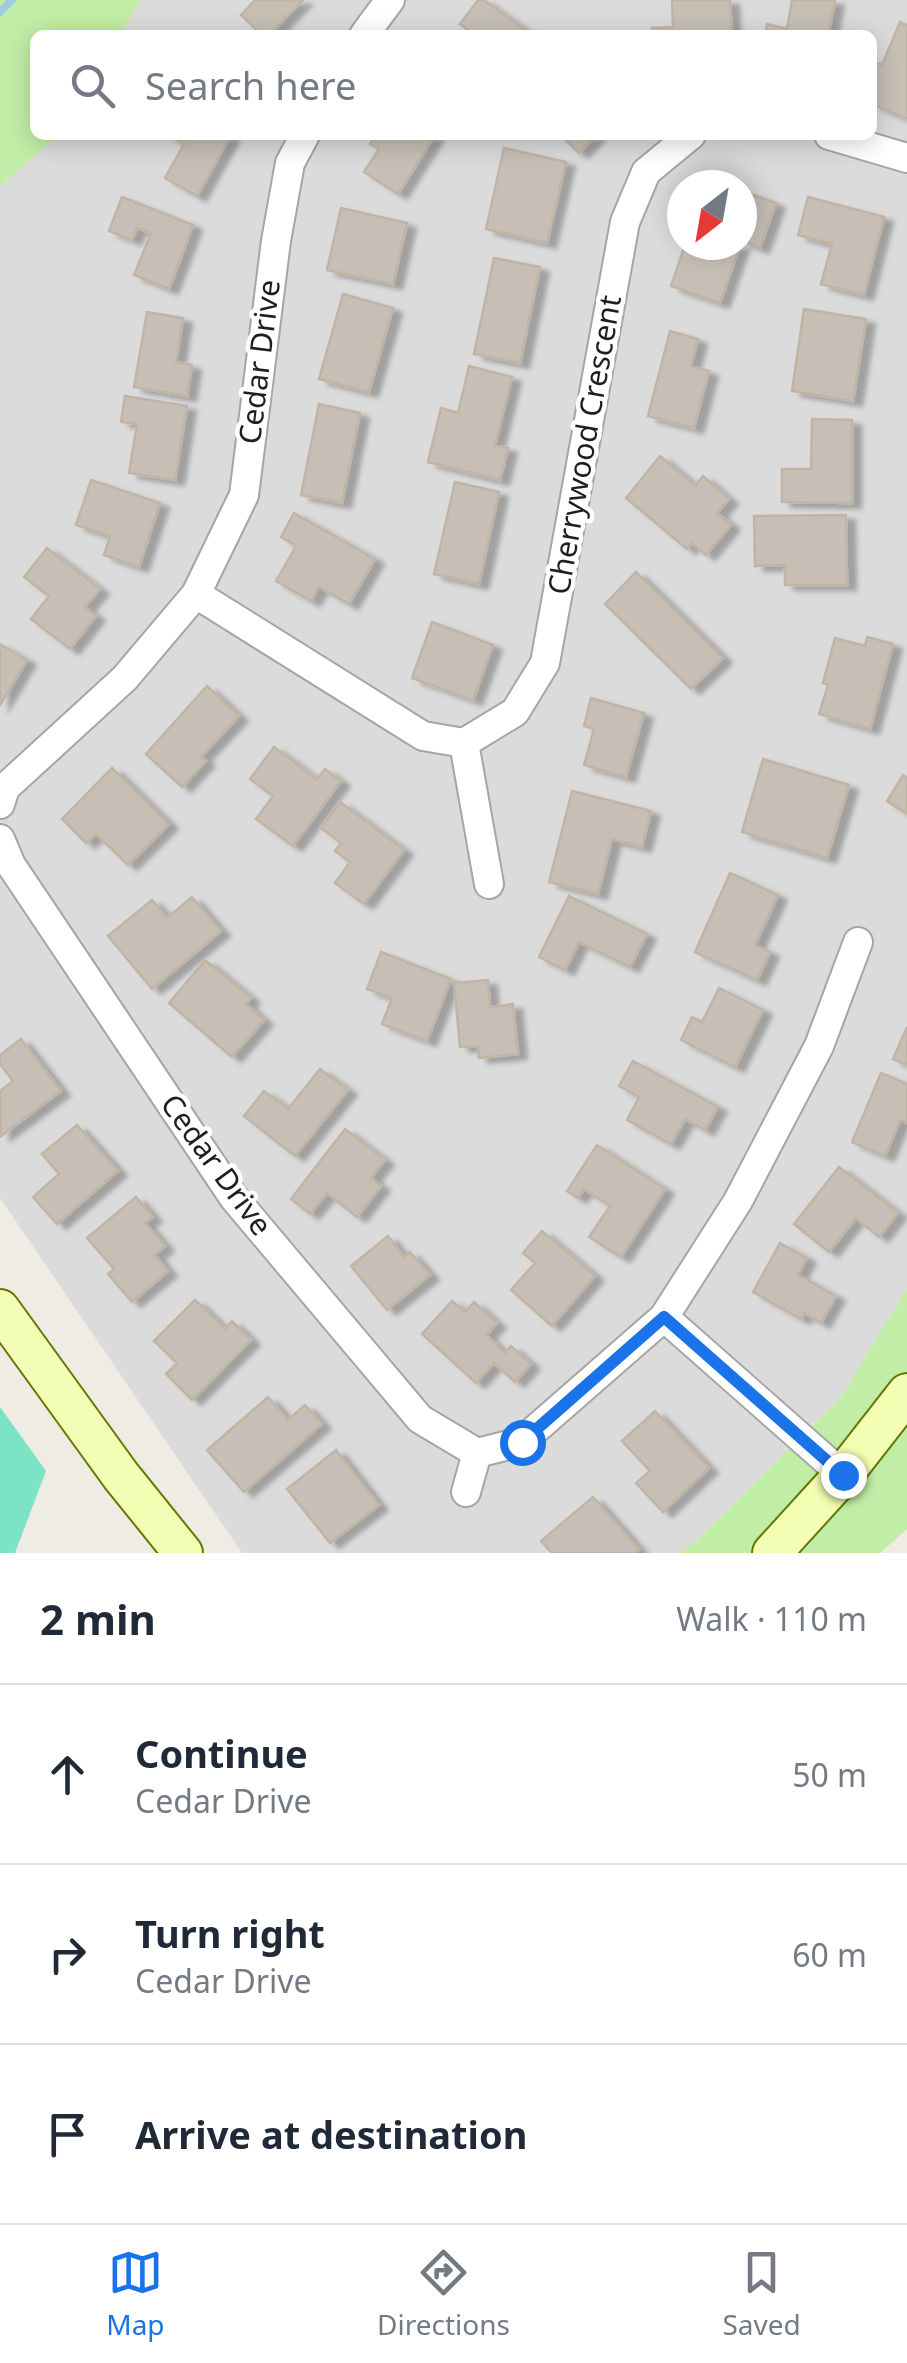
<!DOCTYPE html>
<meta charset="utf-8">
<style>
body{margin:0;font-family:"Noto Sans",sans-serif;background:#f6f6f7;color:#1f2937}
.compass{position:absolute;left:667px;top:170px;width:90px;height:90px;border-radius:50%;background:#fff;box-shadow:0 5px 25px #0003;rotate:211deg}
.stop{position:absolute;width:30px;height:30px;margin:-22px;border:8px solid #1a73e8;border-radius:50%;background:#fff}
.stop.end{background:#1a73e8;border-color:#fff;box-shadow:0 2px 10px #0008}
.list{margin:0;padding:0;list-style:none}
h2{display:flex;justify-content:space-between;align-items:center;height:130px;margin:0;padding:0 40px;font-size:42px}
h2 small{font-size:32px;font-weight:400;color:#747a83}
.list li{display:grid;grid-template-columns:65px 1fr auto;gap:30px;align-items:center;box-sizing:border-box;height:180px;padding:0 40px;border-top:2px solid #e0e1e3}
.list b{display:block;font-size:38px;white-space:nowrap}
.list p{margin:0;font-size:32px;white-space:nowrap;color:#747a83}
.list em{font-size:32px;font-style:normal;color:#747a83}
.icon{flex:none;width:55px;height:55px;fill:none;stroke:currentColor;stroke-width:2;stroke-linecap:round;stroke-linejoin:round}
.map{position:relative;flex:none;width:907px;height:1553px;overflow:hidden}
.search{position:absolute;background:#fff;box-shadow:0 5px 25px #0003;left:30px;right:30px;top:30px;height:110px;display:flex;align-items:center;gap:25px;box-sizing:border-box;padding:0 35px;border-radius:15px;color:#747a83;font-size:38px}
.sheet{height:670px;background:#fff}
nav{display:flex;justify-content:space-around;align-items:center;box-sizing:border-box;height:140px;border-top:2px solid #e0e1e3;background:#fff;font-size:28px;color:#747a83}
nav a{display:grid;justify-items:center;gap:5px}
nav .on{color:#1a73e8}
.map>svg:first-child{display:block}
.residential{fill:#dcdbdb;fill-rule:evenodd}
.grass{fill:#c2eda6}
.pitch{fill:#7ce3c5}
.lines{fill:none;stroke-linecap:round;stroke-linejoin:round}
.stream{stroke:#a1cce0;stroke-width:8}
.building{fill:#c7bfb6;stroke:#c2b4a4;stroke-width:2.5;filter:url(#shadow)}
.minor-casing{stroke:#a5a5a5;stroke-width:32}
.secondary-casing{stroke:#617900;stroke-width:42}
.minor{stroke:#fff;stroke-width:28}
.secondary{stroke:#f3fdb3;stroke-width:38}
.route{stroke:#1a73e8;stroke-width:12}
.labels{text-anchor:middle;stroke-width:9;stroke-linejoin:round;paint-order:stroke}
.street-label{font-size:30px;fill:#1e1e1e;stroke:#fff}
</style>
<div class="map">
<svg width="907" height="1553" viewBox="0 0 907 1553">
<defs>
<filter id="shadow"><feDropShadow dx="9" dy="5" stdDeviation="2.5" flood-color="#0004"/></filter>
</defs>
<rect width="100%" height="100%" fill="#efece3"/>
<path class="residential" d="M141 0H907V1288L841 1397 697 1540 680 1553H242L0 1198V186L59 135H872V35H120ZM682 185H742V245H682Z"/>
<path class="grass" d="M0 0H141L120 35H35V135H59L0 186Z
M907 1288V1529L880 1553H680L697 1540 841 1397Z"/>
<path class="pitch" d="M0 1407 46 1471 15 1553H0Z"/>
<g class="lines">
<path class="stream" d="M0 12 12 0"/>
</g>
<path class="building" d="M255 0H303L269 35H262L241 15Z
M478 0H484L532 35H475L460 24Z
M672 0H730L732 35H653L652 28 673 27Z
M792 0H835L828 35H765L767 24 787 29Z
M900 22 907 25V119L872 104V61L882 65Z
M168 135H231L197 196 165 178 184 144Z
M375 135H435L398 194 364 172 379 149 370 144Z
M560 135H596L579 153Z
M504 148 566 162 547 243 486 229Z
M742 191 776 203 760 248 742 241Z
M122 197 193 225 169 289 134 275 151 233 137 228 132 240 109 231Z
M808 197 884 217 864 295 821 284 832 244 798 235Z
M341 208 407 223 393 284 327 270Z
M685 245H740L720 303 671 286Z
M494 258 540 267 520 363 474 354Z
M343 294 393 308 369 392 319 379Z
M804 309 866 319 853 401 792 391Z
M147 312 183 318 176 362 192 365 187 396 134 387Z
M670 331 698 339 691 366 709 371 694 428 648 416Z
M469 366 512 377 495 445 508 448 500 480 428 462 441 408 458 413Z
M125 396 187 406 175 480 129 473 137 424 121 422Z
M319 404 360 413 342 503 301 495Z
M812 419 852 420V503L782 502V469H811Z
M660 456 695 486 703 476 729 499 717 513 731 525 706 555 692 543 687 549 626 498Z
M91 480 160 503 139 567 104 555 110 536 76 525Z
M455 482 499 492 479 584 434 574Z
M294 513 375 559 349 604 319 587 311 601 276 581 296 546 281 537Z
M846 515 847 585H785V565L755 566 754 516Z
M47 548 100 589 85 607 96 616 70 649 31 619 49 596 24 577Z
M636 572 723 658 691 689 605 604Z
M432 622 493 645 473 700 412 678Z
M867 637 893 644 870 729 819 714 828 685 823 683 835 638 865 646Z
M0 644 27 660 0 705Z
M207 686 239 716 201 757 206 761 182 787 146 754Z
M591 698 644 713 626 777 584 765 594 729 584 726Z
M274 747 317 779 325 769 341 781 293 846 256 819 273 796 250 779Z
M763 759 849 785 827 858 742 832Z
M112 768 169 824 128 865 96 834 86 843 62 819Z
M903 775 907 778V814L887 801Z
M572 791 651 811 642 847 612 839 598 894 549 882Z
M340 802 404 850 364 904 335 883 350 862 335 851 341 843 321 828Z
M730 873 778 895 755 945 770 952 757 980 695 952Z
M569 896 647 934 630 967 579 942 565 970 539 957Z
M192 897 221 931 152 989 108 936 152 900 167 918Z
M381 952 451 979 427 1041 382 1024 392 998 367 989Z
M205 960 251 998 246 1004 264 1020 232 1057 169 1003Z
M488 980 490 1007 513 1004 518 1054 479 1058 478 1046 460 1047 454 983Z
M719 988 763 1010 735 1067 681 1040 692 1017 702 1022Z
M907 1027V1065L893 1059Z
M21 1039 61 1091 1 1136 0 1091 13 1081 0 1064V1055Z
M633 1061 718 1107 705 1130 685 1119 671 1144 627 1120 639 1097 619 1086Z
M320 1069 348 1090 295 1156 244 1116 264 1091 288 1109Z
M881 1073 907 1084V1123L900 1120 885 1156 852 1142Z
M77 1125 118 1171 57 1224 33 1197 59 1174 42 1154Z
M345 1129 385 1160 371 1178 381 1186 357 1217 327 1193 310 1214 291 1199Z
M597 1145 665 1189 621 1257 589 1237 610 1206 584 1189 578 1198 567 1191Z
M839 1167 898 1213 879 1237 856 1218 829 1252 794 1224Z
M136 1197 153 1217 145 1223 165 1246 155 1255 168 1271 132 1302 108 1274 114 1269 87 1238Z
M542 1231 595 1276 552 1326 511 1290 535 1263 523 1253Z
M388 1236 404 1257 410 1252 430 1275 387 1310 351 1266Z
M780 1243 807 1258 798 1275 836 1296 821 1323 804 1313 801 1319 753 1292Z
M195 1300 225 1329 232 1321 251 1340 192 1400 166 1374 177 1363 154 1341Z
M452 1301 465 1312 474 1302 497 1323 486 1335 505 1353 511 1346 531 1364 515 1382 494 1363 476 1383 422 1334Z
M268 1397 288 1420 305 1405 322 1424 244 1492 207 1450Z
M655 1411 709 1468 663 1512 636 1483 650 1471 622 1441Z
M336 1450 379 1505 330 1543 287 1489Z
M593 1497 639 1549 634 1553H552L541 1541Z"/>
<g class="lines">
<g class="minor-casing">
<path id="minor" d="M364 35 390 0
M829 135 907 158
M196 594 423 736 464 743 515 712 545 663 625 222 646 172 691 135
M464 743 489 884
M0 804 5 788 125 678 196 594 244 495 276 241 290 163 305 135
M0 839 11 865 234 1198 420 1419 477 1453 521 1442 664 1317 738 1201 819 1046 858 942
M664 1317 843 1475
M466 1492 477 1453"/>
</g>
<g class="secondary-casing">
<path id="secondary" d="M0 1309 121 1476 183 1553
M772 1553 843 1475 907 1393"/>
</g>
<use href="#minor" class="minor"/>
<use href="#secondary" class="secondary"/>
</g>
<g class="lines">
<path class="route" d="M522 1442 664 1317 843 1475"/>
</g>
<g class="labels">
<g class="street-label">
<text transform="translate(260 362) rotate(-83)" y="10">Cedar Drive</text>
<text transform="translate(585 445) rotate(-80)" y="10">Cherrywood Crescent</text>
<text transform="translate(216 1165) rotate(54)" y="10">Cedar Drive</text>
</g>
</g>
</svg>
<svg class="compass" viewBox="-18 -18 36 36"><path d="M0-13l5 13h-10z" fill="#e53935"/><path d="M0 13l5-13h-10z" fill="#747a83"/></svg>
<div class="stop" style="left:522px;top:1442px"></div>
<div class="stop end" style="left:843px;top:1475px"></div>
<div class="search"><svg class="icon" aria-label="search" viewBox="0 0 24 24"><circle cx="10" cy="10" r="6"/><path d="M15 15l6 6"/></svg>Search here</div>
</div>
<section class="sheet">
<h2>2 min<small>Walk · 110 m</small></h2>
<ul class="list">
<li><svg class="icon" aria-label="ahead" viewBox="0 0 24 24"><path d="M12 20V5M6 11l6-6 6 6"/></svg><div><b>Continue</b><p>Cedar Drive</p></div><em>50 m</em></li>
<li><svg class="icon" aria-label="right" viewBox="0 0 24 24"><path d="M7 20v-9h11M14 6l5 5-5 5"/></svg><div><b>Turn right</b><p>Cedar Drive</p></div><em>60 m</em></li>
<li><svg class="icon" aria-label="arrive" viewBox="0 0 24 24"><path d="M6 21V4h12l-3 4 3 4H6"/></svg><div><b>Arrive at destination</b></div></li>
</ul>
</section>
<nav>
<a class="on"><svg class="icon" aria-label="map" viewBox="0 0 24 24"><path d="M3 6l6-2 6 2 6-2v14l-6 2-6-2-6 2zM9 4v14M15 6v14"/></svg>Map</a>
<a><svg class="icon" aria-label="directions" viewBox="0 0 24 24"><path d="M12 3l9 9-9 9-9-9zM9 14v-3h6M13 9l2 2-2 2"/></svg>Directions</a>
<a><svg class="icon" aria-label="saved" viewBox="0 0 24 24"><path d="M7 4h10v16l-5-4-5 4z"/></svg>Saved</a>
</nav>
